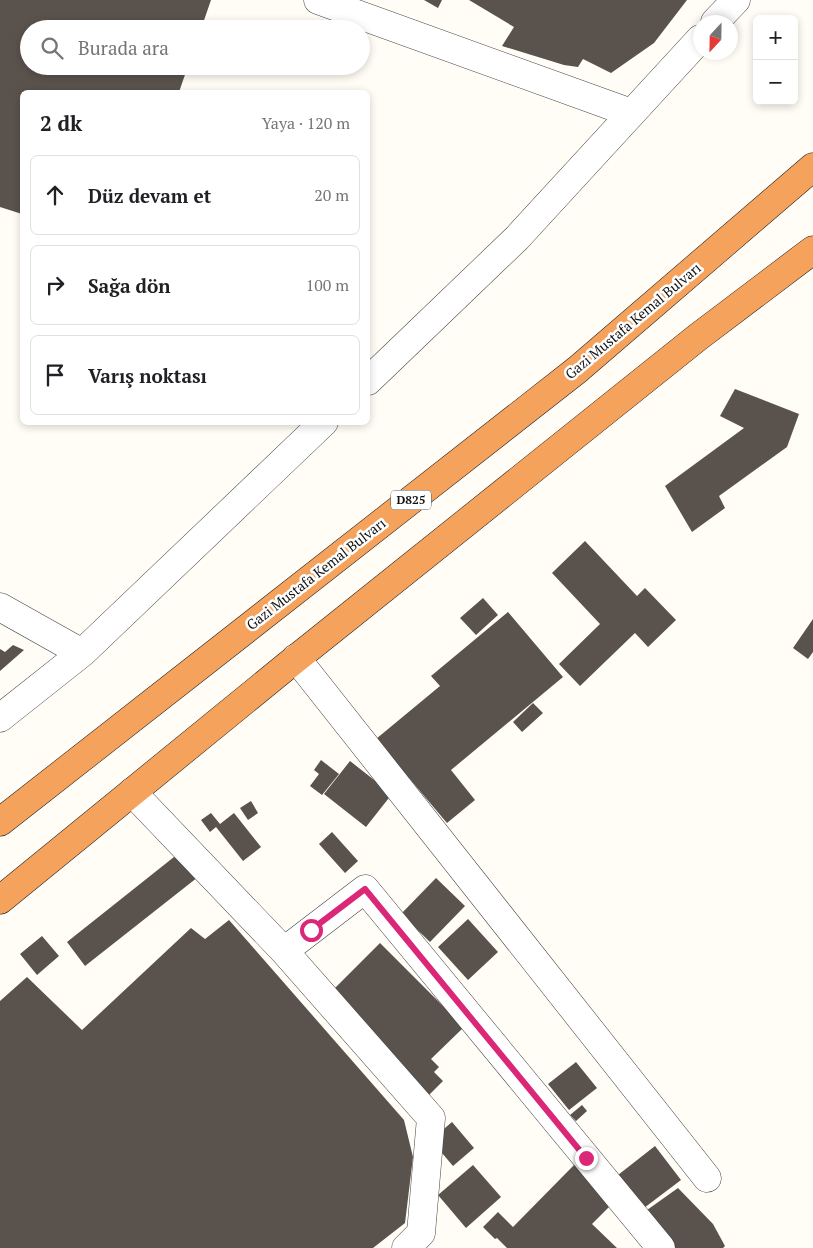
<!DOCTYPE html>
<html lang="tr">
<meta charset="utf-8">
<style>
body{margin:0;font-family:"PT Serif",serif;background:#f2f2f2;color:#202124}
.controls{position:absolute;right:15px;top:15px;display:grid;overflow:hidden;border-radius:8px;box-shadow:0 2px 8px #0003}
.controls button{width:45px;height:45px;display:grid;place-items:center;padding:0;border:0;border-bottom:1px solid #e0e0e0;background:#fff;color:#202124;font:25px sans-serif}
.compass{position:absolute;left:693px;top:15px;width:45px;height:45px;border-radius:50%;background:#fff;box-shadow:0 2px 8px #0003;rotate:202deg}
.stop{position:absolute;width:15px;height:15px;margin:-11px;border:4px solid #db2777;border-radius:50%;background:#fff}
.stop.end{background:#db2777;border-color:#fff;box-shadow:0 1px 5px #0008}
.list{margin:0;padding:0;list-style:none}
h2{display:flex;justify-content:space-between;align-items:center;height:65px;margin:0;padding:0 20px;font-size:21px}
h2 small{font-size:16px;font-weight:400;color:#757577}
.list li{display:grid;grid-template-columns:32px 1fr auto;gap:15px;align-items:center;box-sizing:border-box;height:80px;margin:0 10px 10px;padding:0 10px;border:1px solid #e0e0e0;border-radius:8px}
.list b{display:block;font-size:19px;white-space:nowrap}
.list em{font-size:16px;font-style:normal;color:#757577}
.icon{flex:none;width:28px;height:28px;fill:none;stroke:currentColor;stroke-width:2;stroke-linecap:round;stroke-linejoin:round}
.map{position:relative;flex:none;width:813px;height:1248px;overflow:hidden}
.search{position:absolute;background:#fff;box-shadow:0 2px 8px #0003;left:20px;top:20px;width:350px;height:55px;display:flex;align-items:center;gap:12px;box-sizing:border-box;padding:0 18px;border-radius:28px;color:#757577;font-size:19px}
.panel{position:absolute;background:#fff;box-shadow:0 2px 8px #0003;left:20px;top:90px;width:350px;height:335px;border-radius:8px}
.map>svg:first-child{display:block}
.building{fill:#5a524d}
.lines{fill:none;stroke-linecap:round;stroke-linejoin:round}
.minor-casing{stroke:#444;stroke-width:29}
.highway-casing{stroke:#222;stroke-width:29}
.minor{stroke:#fff;stroke-width:28}
.highway{stroke:#f5a25d;stroke-width:28}
.route{stroke:#db2777;stroke-width:6}
.labels{text-anchor:middle;stroke-width:5;stroke-linejoin:round;paint-order:stroke}
.shield{fill:#fff;stroke:#585858;stroke-width:1}
.shield-label{font-size:12px;font-weight:bold;fill:#111}
.street-label{font-size:14px;fill:#111;stroke:#fff}
</style>
<div class="map">
<svg width="813" height="1248" viewBox="0 0 813 1248">
<rect width="100%" height="100%" fill="#fffdf5"/>
<path class="building" d="M0 0H211L201 29H29V66H188L179 92H22V214L0 207Z
M424 0H442L438 8Z
M469 0H687L654 43 611 73 583 59 578 67 564 65 502 46 514 27Z
M735 389 799 414 787 447 719 496 725 508 692 532 665 486 744 428 720 416Z
M585 541 637 596 645 588 676 620 648 647 635 633 580 686 559 664 600 624 552 573Z
M483 598 498 615 476 635 460 618Z
M508 612 563 677 451 770 475 800 447 823 376 739 440 686 431 676Z
M813 619V652L808 659 793 648Z
M13 645 24 650 0 671V649L5 652Z
M533 703 543 713 522 732 513 722Z
M321 760 339 774 322 795 310 786 319 774 314 770Z
M350 761 392 794 366 827 324 794Z
M251 801 258 813 248 820 240 808Z
M211 813 220 824 234 813 261 847 243 861 216 827 210 832 201 820Z
M332 832 358 861 345 873 319 844Z
M179 853 198 877 85 966 67 942Z
M436 878 465 906 430 942 401 914Z
M468 919 498 952 468 980 438 947Z
M229 920 404 1120 413 1157 405 1223 373 1248H0V1001L27 977 82 1030 191 928 205 939Z
M42 936 59 956 37 975 20 954Z
M380 943 464 1027 431 1059 439 1067 434 1072 443 1081 426 1098 326 997Z
M576 1062 597 1088 569 1110 548 1084Z
M582 1105 587 1111 576 1121 570 1115Z
M452 1122 474 1148 453 1166 431 1140Z
M655 1146 681 1180 644 1208 618 1175Z
M575 1164 614 1202 592 1224 617 1248H507L497 1238 495 1239 483 1227 498 1212 513 1227Z
M473 1165 501 1197 466 1228 438 1195Z
M678 1188 713 1224 725 1246 723 1248H667L640 1215Z"/>
<g class="lines">
<g class="minor-casing">
<path id="minor" d="M318 0 631 113
M715 22 736 0
M368 381 517 238 700 39
M0 607 82 653
M296 658 707 1178
M0 718 82 653 324 422
M132 792 284 951 431 1118 421 1233 406 1248
M284 951 365 889 661 1248"/>
</g>
<g class="highway-casing">
<path id="highway" d="M0 822 577 370 813 167
M0 900 288 665 698 337 813 250"/>
</g>
<use href="#minor" class="minor"/>
<use href="#highway" class="highway"/>
</g>
<g class="lines">
<path class="route" d="M311 930 365 889 586 1158"/>
</g>
<g class="labels">
<rect class="shield" x="391" y="490.5" width="40" height="19" rx="4"/>
<g class="shield-label">
<text x="411" y="504">D825</text>
</g>
<g class="street-label">
<text transform="translate(633 321) rotate(-40)" y="5">Gazi Mustafa Kemal Bulvarı</text>
<text transform="translate(316 574) rotate(-38)" y="5">Gazi Mustafa Kemal Bulvarı</text>
</g>
</g>
</svg>
<div class="controls">
<button>+</button>
<button>−</button>
</div>
<svg class="compass" viewBox="-18 -18 36 36"><path d="M0-13l5 13h-10z" fill="#e53935"/><path d="M0 13l5-13h-10z" fill="#757577"/></svg>
<div class="stop" style="left:311px;top:930px"></div>
<div class="stop end" style="left:586px;top:1158px"></div>
<div class="search"><svg class="icon" aria-label="search" viewBox="0 0 24 24"><circle cx="10" cy="10" r="6"/><path d="M15 15l6 6"/></svg>Burada ara</div>
<section class="panel">
<h2>2 dk<small>Yaya · 120 m</small></h2>
<ul class="list">
<li><svg class="icon" aria-label="ahead" viewBox="0 0 24 24"><path d="M12 20V5M6 11l6-6 6 6"/></svg><div><b>Düz devam et</b></div><em>20 m</em></li>
<li><svg class="icon" aria-label="right" viewBox="0 0 24 24"><path d="M7 20v-9h11M14 6l5 5-5 5"/></svg><div><b>Sağa dön</b></div><em>100 m</em></li>
<li><svg class="icon" aria-label="arrive" viewBox="0 0 24 24"><path d="M6 21V4h12l-3 4 3 4H6"/></svg><div><b>Varış noktası</b></div></li>
</ul>
</section>
</div>
